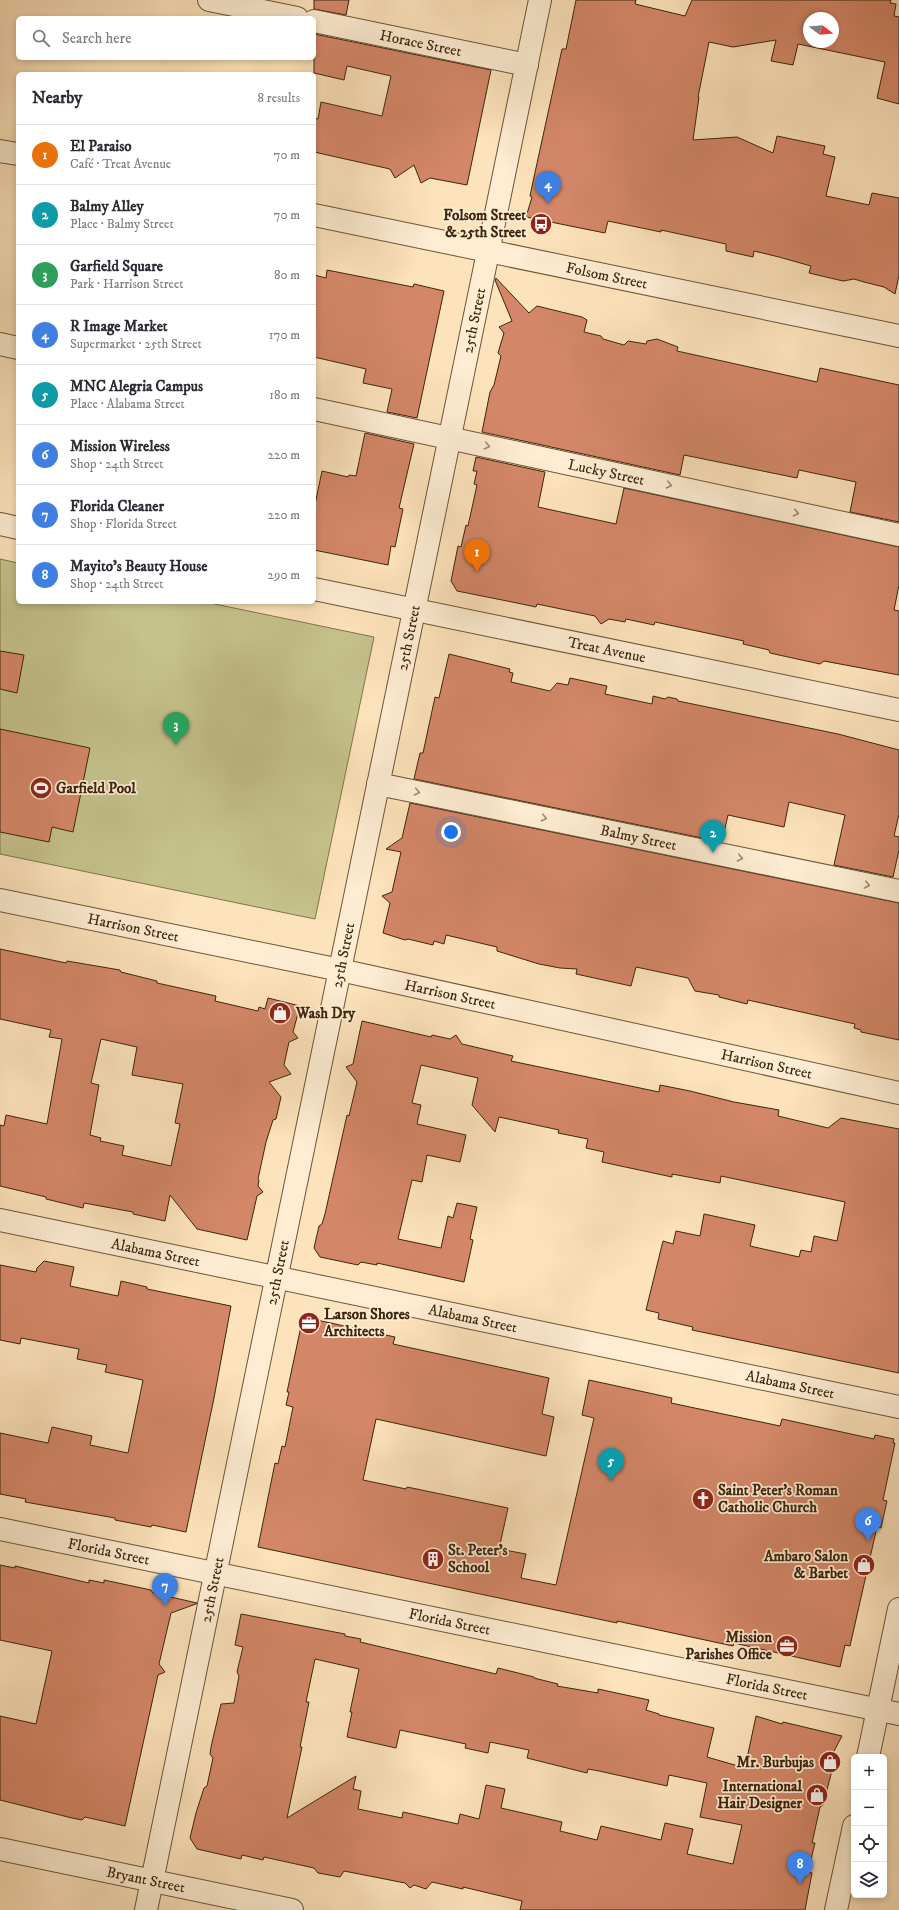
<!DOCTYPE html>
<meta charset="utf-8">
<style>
body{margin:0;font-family:"IM FELL DW Pica",serif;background:#f2f2f3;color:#2b2b33}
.controls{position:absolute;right:12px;bottom:12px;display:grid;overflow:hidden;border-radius:6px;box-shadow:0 2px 6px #0003}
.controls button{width:36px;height:36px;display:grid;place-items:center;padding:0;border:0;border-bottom:1px solid #e1e1e2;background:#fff;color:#2b2b33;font:20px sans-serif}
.compass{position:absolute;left:803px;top:12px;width:36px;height:36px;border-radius:50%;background:#fff;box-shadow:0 2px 6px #0003;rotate:106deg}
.you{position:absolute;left:451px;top:832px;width:14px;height:14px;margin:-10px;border:3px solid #fff;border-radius:50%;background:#1a73e8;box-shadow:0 0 0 6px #1a73e833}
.badge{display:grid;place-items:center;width:26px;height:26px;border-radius:50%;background:#7c3aed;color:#fff;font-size:13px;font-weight:700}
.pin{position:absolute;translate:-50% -33px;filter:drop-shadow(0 1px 2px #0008)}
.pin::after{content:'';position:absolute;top:21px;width:14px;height:12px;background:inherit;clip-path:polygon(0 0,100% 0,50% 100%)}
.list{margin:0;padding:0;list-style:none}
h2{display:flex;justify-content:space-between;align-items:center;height:52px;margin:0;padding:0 16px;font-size:17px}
h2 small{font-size:13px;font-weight:400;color:#7c7c81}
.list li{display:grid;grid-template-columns:26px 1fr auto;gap:12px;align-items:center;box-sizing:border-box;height:60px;padding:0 16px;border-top:1px solid #e1e1e2}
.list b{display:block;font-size:15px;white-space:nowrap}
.list p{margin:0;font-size:13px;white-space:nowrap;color:#7c7c81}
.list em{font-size:13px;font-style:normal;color:#7c7c81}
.icon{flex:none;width:22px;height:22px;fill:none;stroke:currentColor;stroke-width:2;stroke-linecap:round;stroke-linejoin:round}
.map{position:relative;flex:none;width:899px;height:1910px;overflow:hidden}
.search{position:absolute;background:#fff;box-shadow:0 2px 6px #0003;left:16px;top:16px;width:300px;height:44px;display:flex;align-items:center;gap:10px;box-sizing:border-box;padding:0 14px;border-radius:6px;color:#7c7c81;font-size:15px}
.panel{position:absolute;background:#fff;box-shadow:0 2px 6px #0003;left:16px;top:72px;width:300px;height:532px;border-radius:6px}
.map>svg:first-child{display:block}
.green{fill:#c5c28c;stroke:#81744c}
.building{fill:#d38768;stroke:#3d250d;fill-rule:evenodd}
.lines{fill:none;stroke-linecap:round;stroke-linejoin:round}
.minor-casing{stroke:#6d5438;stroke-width:24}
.minor{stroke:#feedd3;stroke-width:22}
.oneway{stroke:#9e8970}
.labels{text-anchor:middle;stroke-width:3.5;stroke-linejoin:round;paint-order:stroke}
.street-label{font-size:15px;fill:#3d250d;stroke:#feedd3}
.poi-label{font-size:15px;font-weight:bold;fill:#3d250d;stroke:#feedd3;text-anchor:end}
</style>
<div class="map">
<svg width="899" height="1910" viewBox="0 0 899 1910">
<rect width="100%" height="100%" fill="#fde3bb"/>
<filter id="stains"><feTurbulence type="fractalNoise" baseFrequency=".005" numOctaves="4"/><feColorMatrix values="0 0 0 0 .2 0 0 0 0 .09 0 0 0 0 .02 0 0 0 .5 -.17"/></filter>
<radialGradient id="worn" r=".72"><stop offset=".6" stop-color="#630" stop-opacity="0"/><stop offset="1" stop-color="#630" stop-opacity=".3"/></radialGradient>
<path class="green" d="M0 559 18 563V602H205L374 637 315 919 0 854Z"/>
<path class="building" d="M314 0H349L346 15 314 9Z
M576 0H636L635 4 685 16 692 0H891L890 3 896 4 894 16 899 17V104L877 98 885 62 798 44 793 65 771 61 776 40 733 47 709 42 698 97H699L693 140 737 137 773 153 777 136 825 146 823 154 835 157 826 196 869 205 872 193 899 198V275L895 294 884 287 864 282 854 279 843 281 809 273 811 266 779 257 754 251 753 257 726 251V244L661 230V232L608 221 605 233 526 217 532 197 530 196 534 177 562 49H566ZM809 18H833V42H809Z
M314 34 491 70 467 185 430 178 421 183 414 165 395 178 390 169 314 152V118L318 119 321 102 382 116 391 76 347 66 344 80 314 73Z
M327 270 413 287 414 284 444 291 417 418 387 412 392 389 363 383 366 369 314 357V275L326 278Z
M496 278 529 313 537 306 582 317 587 320 584 332 601 336 603 339 624 345 628 341 646 344 647 341 657 339 678 347 677 351 817 382 820 368 899 385V522L850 512 856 482 799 470 797 478 684 455 680 475 482 432 490 392 494 385 501 356 498 353 504 333 499 327 512 321 495 280Z
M365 433 414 444 399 508 403 509 395 547 391 546 388 565 314 550V509L322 471 348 477 349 475 356 476Z
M476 457 545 472 538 507 616 524 624 488 899 547V585L894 610 899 611V675L824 661 820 664 779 655 770 653 769 650 743 644 744 641 655 622 654 625 626 619 625 622 609 619 601 624 595 616 537 604 536 607 517 603 457 591 451 581 458 546 461 547 466 525 468 526 477 485 474 484 477 471H473Z
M0 651 24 655 17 693 0 689Z
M449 654 510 669 509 672 513 673 511 682 550 691 557 683 568 685 570 678 607 686 605 694 652 704 653 696 665 699 668 697 677 699 678 701 838 734 899 750V814L894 836 899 837V850L893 877 834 865 845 815 789 802 784 827 728 815 722 842 414 779 420 753H423L435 697 439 698Z
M0 729 90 748 73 832 52 827 49 842 0 832Z
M410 803 899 903V1040L861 1032V1030L854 1028 855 1024 748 1000 747 1004 719 997V995L695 991 688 978 636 967 631 986 576 974 577 969 560 968 539 964 497 951V947L446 935 444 944 434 941 433 945 408 939 405 940 383 933 390 903 382 896 392 892 401 852 386 849 402 838Z
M0 949 66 963 67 961 120 970 121 972 157 981V983L216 996 215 1001 258 1011 259 1007 265 1009 268 998 300 1006 293 1032 298 1038 289 1042 284 1065 291 1074 269 1082 281 1097 276 1119 273 1120 266 1142 258 1179 259 1180 258 1186 263 1192 257 1196 247 1240 197 1229 170 1195 165 1221 133 1214V1212L84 1203 83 1208 46 1199V1197L0 1186V1125L4 1126 6 1115 47 1124 62 1039 49 1037 51 1030 0 1019ZM101 1039 137 1047 132 1075 183 1084 175 1123 180 1124 171 1166 122 1155 124 1146 100 1141 101 1138 90 1135 99 1085 91 1083Z
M362 1021 431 1037 432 1035 450 1039 456 1035 462 1044 513 1056 511 1061 659 1092 660 1085 690 1091 734 1102 779 1110 778 1116 828 1128 841 1118 899 1129V1373L692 1330 693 1327 658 1319 659 1313 646 1310 663 1241 673 1244 676 1231 700 1236 704 1214 755 1225 750 1246 799 1257 801 1250 811 1252 814 1236 837 1241 845 1202 721 1176 720 1183 672 1174V1177L602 1162 604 1152 586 1148 588 1139 558 1133 559 1130 499 1117 495 1132 472 1105 478 1078 421 1065 412 1103 421 1105 417 1124 466 1135 460 1162 427 1155 422 1182 412 1180 398 1239 441 1248 448 1216 453 1218 457 1203 477 1207 470 1239 473 1240 464 1282 377 1263V1265L361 1262 358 1265 320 1257 314 1248 319 1226 322 1224 325 1214 347 1115 349 1116 357 1082 346 1067 353 1064Z
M44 1261 74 1267 70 1286 118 1296 121 1281 147 1287V1289L231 1306 214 1398 186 1532 152 1525 151 1527 115 1520V1518L25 1502 26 1499 0 1494V1433L48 1443 52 1427 92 1436 90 1445 128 1453 141 1390 143 1380 105 1372 107 1365 77 1359 79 1349 21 1338 20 1344 0 1340V1265L36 1272 37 1268Z
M303 1317 395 1337 393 1344 549 1378 542 1414 554 1417 546 1456 376 1419 363 1480 406 1489 407 1487 508 1508 499 1549 526 1554 521 1578 556 1585 594 1418 582 1415 589 1380 672 1398 671 1403 780 1426 782 1419 874 1439 875 1435 894 1439 893 1443H895L883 1500 887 1501 881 1528 877 1527 850 1646 845 1645 840 1667 734 1643 733 1646 617 1621V1623L258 1547 275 1463 278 1464 282 1446 285 1447 293 1407 286 1405 289 1392H287Z
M0 1565 15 1568V1566L89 1583V1580L104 1583V1580L151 1590 153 1593 197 1603 196 1604 171 1613 159 1664 165 1672 158 1675 125 1826 85 1817 82 1820 72 1818 0 1800V1716L36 1724 52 1651 0 1640Z
M241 1614 345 1634V1636L361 1639 360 1642 496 1674 498 1668 534 1677V1678L558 1684 557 1686 598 1693V1689L649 1700 646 1710 659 1714V1715L714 1728 707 1757 745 1768 756 1716 782 1724 783 1722 842 1736 832 1755 835 1759 823 1805 820 1807 812 1843H815L808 1872 812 1873 805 1910H520L522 1901 463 1887V1889L432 1882 426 1889 414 1885 410 1888 405 1883 344 1871 340 1877 318 1873 314 1868 264 1857 263 1860 242 1855 241 1859 197 1849 190 1838 196 1813 204 1788 207 1786 213 1758 210 1754 211 1747 221 1704 234 1703 239 1676 237 1672 243 1647 235 1645ZM315 1659 359 1669 350 1712H352L347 1737 396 1748 400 1730 466 1744 465 1748 488 1753 490 1742 529 1750 527 1758 587 1773 588 1769 599 1771 667 1786 669 1775 707 1783 700 1817 742 1825 733 1864 687 1854 693 1829 665 1823 661 1840 601 1826 597 1840 560 1831 562 1822 501 1808 505 1789 486 1785 479 1819 460 1814 458 1824 403 1812 402 1818 358 1809 361 1791 353 1789 356 1776 287 1818 302 1747H300L309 1702H306Z"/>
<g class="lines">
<g class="minor-casing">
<g id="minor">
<path d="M209 0 297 18"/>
<path id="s1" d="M314 21 527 65"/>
<path d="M0 151 18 154"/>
<path id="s2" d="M314 215 899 336"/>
<path d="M0 344 18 348"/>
<path id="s3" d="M314 409 899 535"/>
<path d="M0 524 18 528"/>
<path id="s4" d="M314 589 899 710"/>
<path id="s5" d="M378 784 899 891"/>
<path id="s6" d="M0 900 340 970 899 1093"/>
<path id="s7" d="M0 1220 899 1407"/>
<path id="s8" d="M0 1529 899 1714"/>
<path d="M868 1757 899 1609"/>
<path id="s9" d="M0 1849 292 1910"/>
<path id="s10" d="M146 1910 540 0"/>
<path d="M836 1910 854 1826"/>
</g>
</g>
<use href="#minor" class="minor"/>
</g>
<defs><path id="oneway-chevron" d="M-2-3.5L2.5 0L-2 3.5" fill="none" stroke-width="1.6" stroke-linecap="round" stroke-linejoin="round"/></defs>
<g class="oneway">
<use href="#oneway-chevron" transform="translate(487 446) rotate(12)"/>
<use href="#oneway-chevron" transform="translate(669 485) rotate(12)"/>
<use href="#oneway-chevron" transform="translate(796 513) rotate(12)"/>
<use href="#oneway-chevron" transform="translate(417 792) rotate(12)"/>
<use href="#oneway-chevron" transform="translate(544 818) rotate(12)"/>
<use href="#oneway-chevron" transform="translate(740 858) rotate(12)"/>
<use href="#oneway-chevron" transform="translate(867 885) rotate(12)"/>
</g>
<defs>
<g id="bus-disc" transform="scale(1.15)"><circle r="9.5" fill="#8f2418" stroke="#feedd3"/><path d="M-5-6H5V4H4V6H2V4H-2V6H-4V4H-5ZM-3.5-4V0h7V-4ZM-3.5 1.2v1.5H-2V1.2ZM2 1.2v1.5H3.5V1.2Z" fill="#fff"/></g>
<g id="stadium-disc" transform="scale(1.15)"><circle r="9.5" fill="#8f2418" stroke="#feedd3"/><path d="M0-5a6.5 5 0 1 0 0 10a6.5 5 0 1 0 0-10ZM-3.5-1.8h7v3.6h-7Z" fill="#fff"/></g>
<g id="shop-disc" transform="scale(1.15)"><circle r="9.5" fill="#8f2418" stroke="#feedd3"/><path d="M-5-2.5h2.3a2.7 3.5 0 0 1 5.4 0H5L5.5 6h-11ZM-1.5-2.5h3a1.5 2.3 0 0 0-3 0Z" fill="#fff"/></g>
<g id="office-disc" transform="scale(1.15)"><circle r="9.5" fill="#8f2418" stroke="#feedd3"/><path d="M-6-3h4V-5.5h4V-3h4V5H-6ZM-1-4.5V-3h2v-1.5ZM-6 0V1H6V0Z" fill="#fff"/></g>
<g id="church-disc" transform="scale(1.15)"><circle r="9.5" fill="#8f2418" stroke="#feedd3"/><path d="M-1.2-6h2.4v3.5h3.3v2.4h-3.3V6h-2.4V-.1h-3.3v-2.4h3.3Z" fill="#fff"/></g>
<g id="building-disc" transform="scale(1.15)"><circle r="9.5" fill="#8f2418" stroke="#feedd3"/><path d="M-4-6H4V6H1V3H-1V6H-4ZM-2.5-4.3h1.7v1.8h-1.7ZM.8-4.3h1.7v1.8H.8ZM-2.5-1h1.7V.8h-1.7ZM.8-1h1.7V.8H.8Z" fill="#fff"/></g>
</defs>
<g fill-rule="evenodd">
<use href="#bus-disc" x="541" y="224"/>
<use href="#stadium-disc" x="41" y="788"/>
<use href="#shop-disc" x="280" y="1013"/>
<use href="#office-disc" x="309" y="1323"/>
<use href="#church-disc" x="703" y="1499"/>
<use href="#building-disc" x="433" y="1559"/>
<use href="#shop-disc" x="864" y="1565"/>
<use href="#office-disc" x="787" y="1646"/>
<use href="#shop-disc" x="830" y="1762"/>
<use href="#shop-disc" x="817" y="1795"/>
</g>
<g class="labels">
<g class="street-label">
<text dy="5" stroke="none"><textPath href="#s1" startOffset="109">Horace Street</textPath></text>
<text dy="5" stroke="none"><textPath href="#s2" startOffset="299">Folsom Street</textPath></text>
<text dy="5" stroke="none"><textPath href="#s10" startOffset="1623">25th Street</textPath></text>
<text dy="5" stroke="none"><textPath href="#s3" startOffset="299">Lucky Street</textPath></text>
<text dy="5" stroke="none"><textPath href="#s10" startOffset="1299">25th Street</textPath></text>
<text dy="5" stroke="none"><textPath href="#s4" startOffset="299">Treat Avenue</textPath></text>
<text dy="5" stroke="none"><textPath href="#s5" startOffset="266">Balmy Street</textPath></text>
<text dy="5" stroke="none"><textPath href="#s6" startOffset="136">Harrison Street</textPath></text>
<text dy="5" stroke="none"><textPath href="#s10" startOffset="975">25th Street</textPath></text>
<text dy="5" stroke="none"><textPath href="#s6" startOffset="460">Harrison Street</textPath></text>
<text dy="5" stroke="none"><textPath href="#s6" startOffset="784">Harrison Street</textPath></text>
<text dy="5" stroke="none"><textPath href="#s7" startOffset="159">Alabama Street</textPath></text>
<text dy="5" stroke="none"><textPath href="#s10" startOffset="651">25th Street</textPath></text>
<text dy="5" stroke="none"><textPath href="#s7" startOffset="483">Alabama Street</textPath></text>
<text dy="5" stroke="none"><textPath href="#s7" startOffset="807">Alabama Street</textPath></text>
<text dy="5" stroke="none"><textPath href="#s8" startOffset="111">Florida Street</textPath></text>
<text dy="5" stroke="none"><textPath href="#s10" startOffset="327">25th Street</textPath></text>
<text dy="5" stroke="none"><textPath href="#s8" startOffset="459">Florida Street</textPath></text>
<text dy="5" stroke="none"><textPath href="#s8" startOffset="783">Florida Street</textPath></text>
<text dy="5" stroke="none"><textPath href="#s9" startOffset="149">Bryant Street</textPath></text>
</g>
<g class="poi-label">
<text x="526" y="220">Folsom Street<tspan x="526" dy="17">&amp; 25th Street</tspan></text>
<text x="56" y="793" text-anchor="start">Garfield Pool</text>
<text x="296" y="1018" text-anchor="start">Wash Dry</text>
<text x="324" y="1319" text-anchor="start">Larson Shores<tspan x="324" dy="17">Architects</tspan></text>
<text x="718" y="1495" text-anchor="start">Saint Peter's Roman<tspan x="718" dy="17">Catholic Church</tspan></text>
<text x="448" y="1555" text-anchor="start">St. Peter's<tspan x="448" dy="17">School</tspan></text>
<text x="848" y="1561">Ambaro Salon<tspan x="848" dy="17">&amp; Barbet</tspan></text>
<text x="772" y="1642">Mission<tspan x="772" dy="17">Parishes Office</tspan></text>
<text x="814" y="1767">Mr. Burbujas</text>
<text x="802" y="1791">International<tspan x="802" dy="17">Hair Designer</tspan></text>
</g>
</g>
<rect width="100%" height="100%" filter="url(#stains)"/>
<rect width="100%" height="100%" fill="url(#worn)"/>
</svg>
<div class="controls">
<button>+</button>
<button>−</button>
<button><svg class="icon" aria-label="locate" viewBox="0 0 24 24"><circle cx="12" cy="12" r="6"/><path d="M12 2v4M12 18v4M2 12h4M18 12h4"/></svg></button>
<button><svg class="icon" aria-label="layers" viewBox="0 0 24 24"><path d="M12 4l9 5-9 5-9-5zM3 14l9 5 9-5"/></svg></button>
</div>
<svg class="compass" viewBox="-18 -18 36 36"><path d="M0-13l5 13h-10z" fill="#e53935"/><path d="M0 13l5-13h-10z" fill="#7c7c81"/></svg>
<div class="you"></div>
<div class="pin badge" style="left:477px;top:572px;background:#e8710a">1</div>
<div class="pin badge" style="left:713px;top:853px;background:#0f9aa8">2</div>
<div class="pin badge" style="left:176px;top:745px;background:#2e9e5b">3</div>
<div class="pin badge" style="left:548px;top:204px;background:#3f7fe0">4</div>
<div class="pin badge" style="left:611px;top:1481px;background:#0f9aa8">5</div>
<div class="pin badge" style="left:868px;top:1541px;background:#3f7fe0">6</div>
<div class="pin badge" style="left:165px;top:1606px;background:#3f7fe0">7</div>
<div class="pin badge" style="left:800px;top:1884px;background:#3f7fe0">8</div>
<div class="search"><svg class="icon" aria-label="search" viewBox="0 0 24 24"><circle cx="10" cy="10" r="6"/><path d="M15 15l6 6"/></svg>Search here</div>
<section class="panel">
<h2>Nearby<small>8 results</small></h2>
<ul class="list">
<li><span class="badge" style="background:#e8710a">1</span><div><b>El Paraiso</b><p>Café · Treat Avenue</p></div><em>70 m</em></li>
<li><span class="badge" style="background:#0f9aa8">2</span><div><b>Balmy Alley</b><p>Place · Balmy Street</p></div><em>70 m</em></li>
<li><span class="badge" style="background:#2e9e5b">3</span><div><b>Garfield Square</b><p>Park · Harrison Street</p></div><em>80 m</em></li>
<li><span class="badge" style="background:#3f7fe0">4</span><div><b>R Image Market</b><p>Supermarket · 25th Street</p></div><em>170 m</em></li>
<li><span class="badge" style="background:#0f9aa8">5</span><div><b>MNC Alegria Campus</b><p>Place · Alabama Street</p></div><em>180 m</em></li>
<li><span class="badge" style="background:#3f7fe0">6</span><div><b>Mission Wireless</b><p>Shop · 24th Street</p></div><em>220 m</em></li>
<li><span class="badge" style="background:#3f7fe0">7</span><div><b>Florida Cleaner</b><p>Shop · Florida Street</p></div><em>220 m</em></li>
<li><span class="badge" style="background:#3f7fe0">8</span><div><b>Mayito's Beauty House</b><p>Shop · 24th Street</p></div><em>290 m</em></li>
</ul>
</section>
</div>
